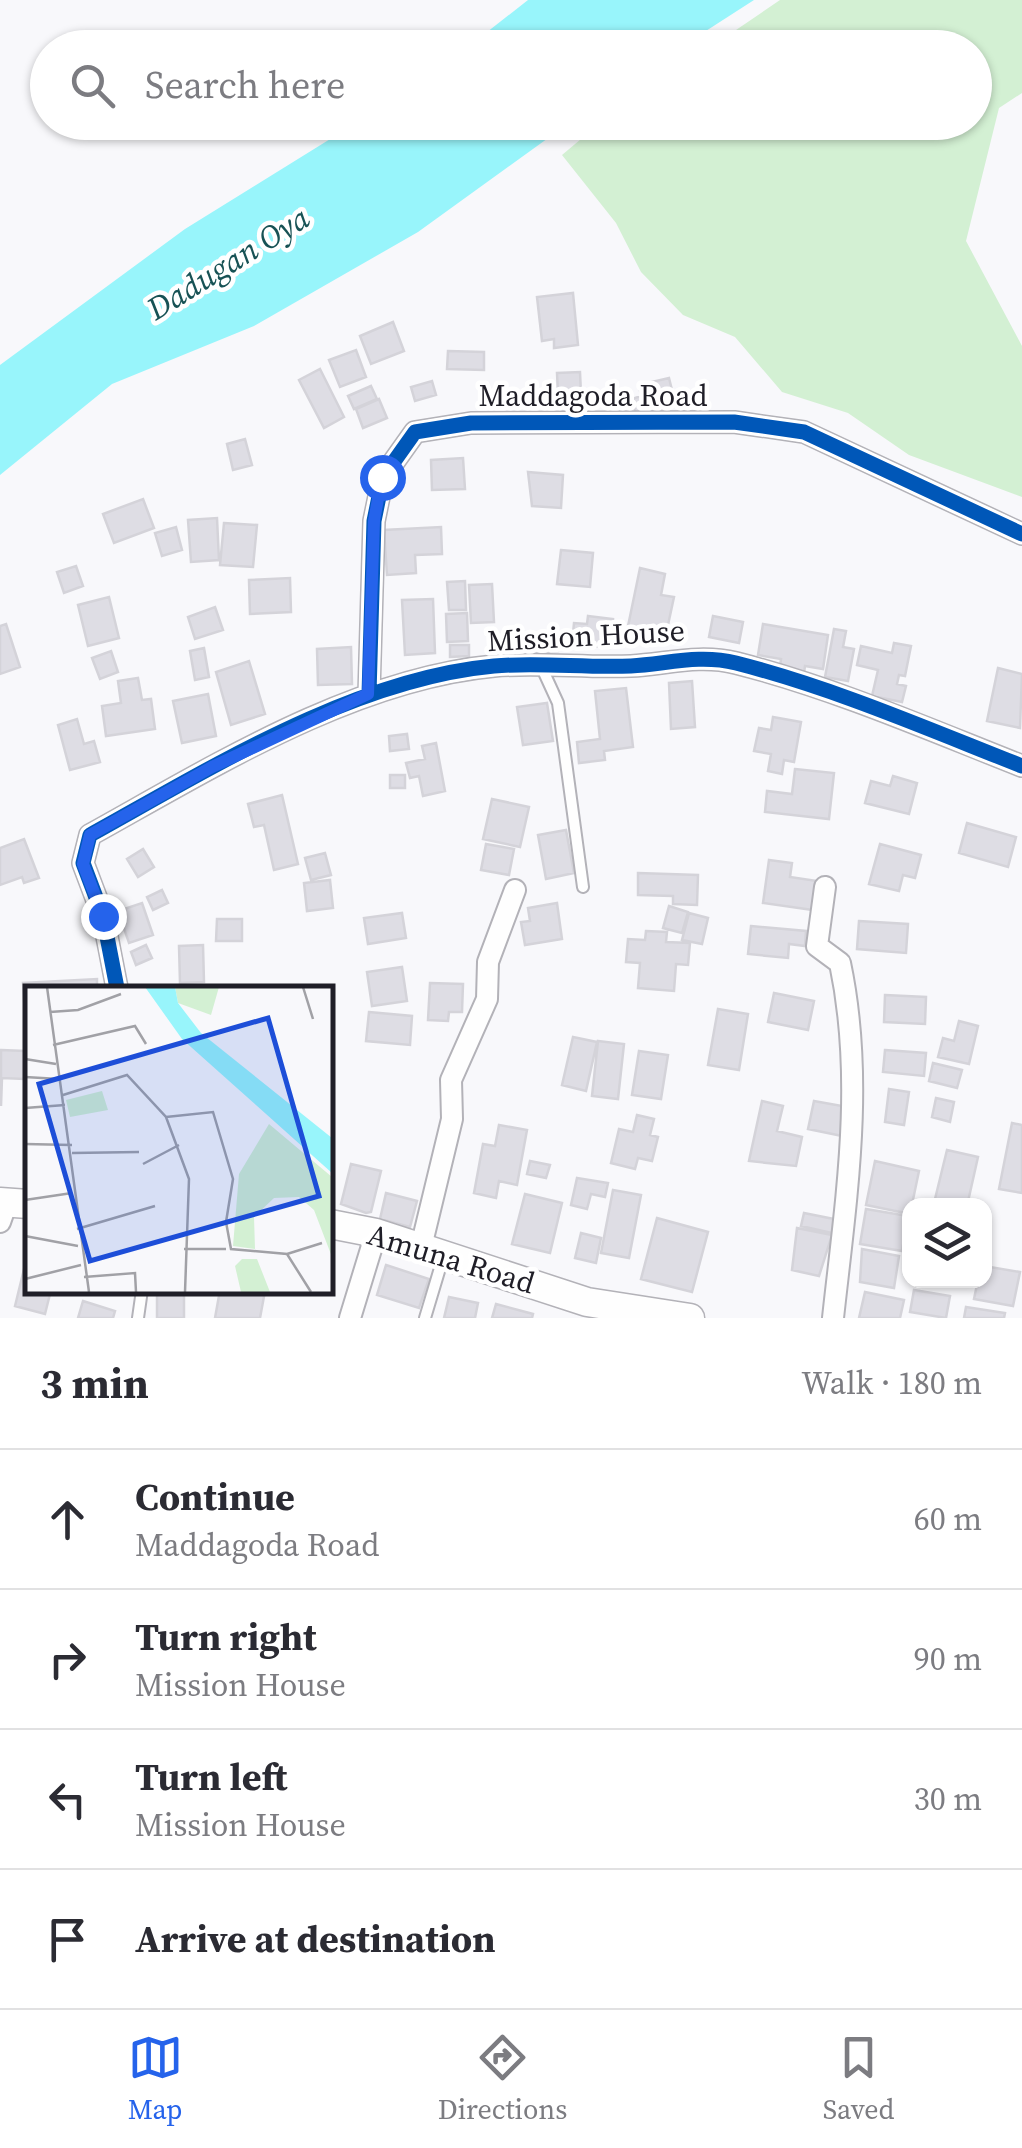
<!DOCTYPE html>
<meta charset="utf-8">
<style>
body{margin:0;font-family:"Source Serif 4",serif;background:#f7f7f7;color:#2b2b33}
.controls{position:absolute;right:30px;bottom:30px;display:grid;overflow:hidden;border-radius:20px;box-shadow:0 2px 8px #0004}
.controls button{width:90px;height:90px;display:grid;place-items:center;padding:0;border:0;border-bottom:2px solid #e1e1e2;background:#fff;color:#2b2b33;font:50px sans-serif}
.stop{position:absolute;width:30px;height:30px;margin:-22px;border:8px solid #2563eb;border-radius:50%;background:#fff}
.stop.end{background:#2563eb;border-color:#fff;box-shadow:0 2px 10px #0008}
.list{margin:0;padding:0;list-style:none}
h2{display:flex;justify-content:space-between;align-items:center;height:130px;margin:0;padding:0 40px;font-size:42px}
h2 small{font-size:32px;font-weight:400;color:#7c7c81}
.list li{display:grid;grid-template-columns:65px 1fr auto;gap:30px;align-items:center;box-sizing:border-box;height:140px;padding:0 40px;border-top:2px solid #e1e1e2}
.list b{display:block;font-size:38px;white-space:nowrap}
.list p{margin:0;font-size:32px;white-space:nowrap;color:#7c7c81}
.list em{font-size:32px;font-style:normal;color:#7c7c81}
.icon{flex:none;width:55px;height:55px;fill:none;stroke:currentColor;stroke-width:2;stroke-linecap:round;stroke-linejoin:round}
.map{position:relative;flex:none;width:1022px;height:1318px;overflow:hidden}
.search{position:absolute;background:#fff;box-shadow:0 2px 8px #0004;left:30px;right:30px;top:30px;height:110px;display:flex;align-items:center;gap:25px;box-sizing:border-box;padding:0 35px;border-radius:55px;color:#7c7c81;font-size:38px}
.sheet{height:690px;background:#fff}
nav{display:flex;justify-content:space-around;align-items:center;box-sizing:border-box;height:140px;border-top:2px solid #e1e1e2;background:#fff;font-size:28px;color:#7c7c81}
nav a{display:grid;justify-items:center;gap:5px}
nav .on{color:#2563eb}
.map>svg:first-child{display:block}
.green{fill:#d3f0d3}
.water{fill:#98f5fb}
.building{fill:#dedde4;stroke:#d4d3d9;stroke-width:2.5}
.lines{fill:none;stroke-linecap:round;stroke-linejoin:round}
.lane-casing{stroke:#b3b2b8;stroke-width:14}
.street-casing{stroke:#b3b2b8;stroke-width:24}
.secondary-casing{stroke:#b3b2b8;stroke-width:31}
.lane{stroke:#fefefe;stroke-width:10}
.street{stroke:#fefefe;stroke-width:20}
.secondary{stroke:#fefefe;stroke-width:28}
.cycleway-casing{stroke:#fff;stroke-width:21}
.cycleway{stroke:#0057b8;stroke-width:15}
.route{stroke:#2563eb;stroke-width:12}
.labels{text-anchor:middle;stroke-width:9;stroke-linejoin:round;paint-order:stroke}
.street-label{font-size:30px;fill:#1f1e27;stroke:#fff}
.water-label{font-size:32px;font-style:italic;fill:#175255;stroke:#fff}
.inset-road{fill:none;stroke:#a1a1a6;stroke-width:2.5}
.view{fill:#1d4ed8;fill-opacity:0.15;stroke:#1d4ed8;stroke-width:5}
.inset-edge{fill:none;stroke:#1f1e27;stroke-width:5}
</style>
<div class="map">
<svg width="1022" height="1318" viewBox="0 0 1022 1318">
<rect width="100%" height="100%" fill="#f8f8fb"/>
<path class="green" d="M780 0H1022V93L999 108 966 241 1022 346V497L909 455 848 413 782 392 735 337 683 315 641 272 616 223 562 155 600 123 974 122V48L711 47Z"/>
<path class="water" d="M528 0H754L681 47H468Z
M356 123H569L418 232 254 326 112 384 0 475V365L185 229Z"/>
<path class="building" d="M573 293 578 345 554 348V339L542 341 537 297Z
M393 322 404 351 371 364 360 336Z
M356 350 366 377 340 387 329 360Z
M448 351 484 352V370L447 369Z
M320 369 344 417 324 428 299 380Z
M580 372 582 415 559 416 557 373Z
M669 378 676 406 636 415 632 399 641 396 639 385Z
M432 381 436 395 415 401 411 387Z
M371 386 377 399 354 409 348 396Z
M379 399 387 418 363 428 356 409Z
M245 439 252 465 233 470 227 444Z
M463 458 465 489 432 490 431 460Z
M528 472 563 475 561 508 532 506Z
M143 499 154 528 114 543 103 514Z
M217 518 219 560 191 562 188 520Z
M224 523 257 525 253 567 220 565Z
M176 527 182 550 162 556 155 533Z
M441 527 442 554 415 555 416 573 387 575 384 530Z
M561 550 593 553 590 587 557 584Z
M76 566 83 586 64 593 57 572Z
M640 568 665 574 661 595 674 597 665 639 627 631Z
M290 578 291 612 250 614 249 580Z
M465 581 466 610H449L447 582Z
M492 584 494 622 471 623 469 585Z
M109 597 119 638 88 646 78 605Z
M433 599 435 653 405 655 402 600Z
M215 607 223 630 195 639 188 617Z
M467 613 468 641 447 642 446 614Z
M588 616 613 619 610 648 572 644 574 623 587 624Z
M713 616 743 622 739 643 709 637Z
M6 624 20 667 0 674V626Z
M763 624 828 635 823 669 805 666 804 673 780 668 781 659 758 655Z
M834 629 846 631 843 647 854 649 848 681 825 677Z
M557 634 558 651 532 653 531 637Z
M894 643 911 646 905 676 899 675 897 684 906 686 902 702 872 696 878 670 857 665 861 646 892 653Z
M450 645H469V656L450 657Z
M351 647 352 684 318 685 317 649Z
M204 648 209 677 195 680 190 651Z
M111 651 118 672 100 679 92 658Z
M249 661 265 714 231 725 216 672Z
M998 668 1022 674 1020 728 987 721Z
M138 678 142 700 151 699 155 729 106 736 102 706 121 703 118 681Z
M692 681 695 727 671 729 669 683Z
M626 688 633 747 604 751 605 760 579 763 577 742 600 739 595 691Z
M208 694 216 736 182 743 173 701Z
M547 703 553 741 523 745 517 707Z
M773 717 801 722 794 762 784 760 782 774 768 771 771 754 754 751 759 728 771 730Z
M77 719 84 744 94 741 100 762 70 770 58 725Z
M407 734 409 749 390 751 389 736Z
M436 743 445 791 423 796 419 776 410 778 406 763 425 759 422 746Z
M795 769 834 773 829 819 765 812 767 791 792 794Z
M390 775H405V788H390Z
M893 776 917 783 909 814 865 803 871 781 890 786Z
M282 795 298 864 274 870 264 825 254 827 248 804Z
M492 799 529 807 520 847 483 839Z
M967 823 1016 837 1008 867 959 853Z
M566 830 574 873 546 879 538 835Z
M24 839 39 878 24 883 22 877 0 885V848Z
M486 844 514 849 509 875 481 870Z
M880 844 921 855 915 878 903 875 899 891 869 884Z
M143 849 154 867 138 877 127 859Z
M325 853 331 875 311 880 305 858Z
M769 860 792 863 790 877 817 881 813 910 763 903Z
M638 873 698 875 697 905 673 904V896L638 895Z
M330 880 333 908 307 911 304 883Z
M162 890 168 903 153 910 147 897Z
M142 903 153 935 129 943 118 911Z
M557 903 562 939 525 945 521 922 530 921 528 908Z
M669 906 688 912 682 933 663 928Z
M402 913 406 938 368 944 364 918Z
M689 913 708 918 702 944 682 940Z
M217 919H242V941H216Z
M859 921 908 924 906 953 857 949Z
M751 926 806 931 805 946 789 944 788 958 748 954Z
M646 931 667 932 666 942 690 943 688 965 676 964 674 991 638 988 640 963 626 962 628 939 645 940Z
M146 945 152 958 136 965 131 952Z
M203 945 204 982 180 983 179 946Z
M402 967 407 1001 372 1006 367 972Z
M97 979V988H28V1063L23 983Z
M430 983 463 984 462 1012H449L448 1021 428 1020Z
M774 993 814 1001 808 1030 768 1022Z
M885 995 926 997 925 1024 884 1022Z
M718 1009 748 1014 739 1070 708 1065Z
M369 1012 412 1016 410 1045 366 1041Z
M959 1021 978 1026 969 1064 938 1057 943 1038 954 1041Z
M573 1037 597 1042 586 1091 562 1085Z
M598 1041 624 1044 618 1099 592 1096Z
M1 1050 25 1051 24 1079 2 1078 1 1106Z
M885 1050 926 1053 924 1076 883 1072Z
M639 1051 668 1055 661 1099 632 1095Z
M933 1063 962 1070 957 1088 929 1081Z
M889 1089 909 1092 904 1125 885 1122Z
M936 1098 954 1102 950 1122 932 1117Z
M762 1101 783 1106 777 1131 802 1137 796 1166 749 1161Z
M814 1101 853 1108 847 1137 808 1129Z
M637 1115 654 1119 650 1135 658 1137 652 1161 638 1158 635 1169 611 1163 619 1129 633 1132Z
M1012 1123 1022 1125V1193L999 1189Z
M499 1125 527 1130 517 1185 499 1181 496 1198 474 1193 483 1144 495 1146Z
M947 1150 978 1157 967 1206 935 1199Z
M530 1161 550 1165 546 1178 527 1174Z
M875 1161 919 1171 910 1214 866 1205Z
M351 1164 381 1171 371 1212 366 1213 341 1204Z
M577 1178 608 1183 605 1197 591 1194 587 1209 571 1205Z
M613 1190 641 1195 629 1258 601 1253Z
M386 1193 417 1201 410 1227 380 1219Z
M525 1194 562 1203 550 1253 512 1244Z
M866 1209 908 1216 902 1251 860 1244Z
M804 1213 839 1220 836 1234 801 1226Z
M657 1218 708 1232 692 1292 641 1279Z
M797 1228 832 1235 819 1276 792 1270Z
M581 1233 601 1238 596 1263 575 1258Z
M862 1249 899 1256 894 1288 860 1282Z
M25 1265 28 1290H51L45 1314 15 1306Z
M386 1265 429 1279 419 1308 377 1295Z
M984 1266 1020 1272 1013 1306 974 1299 978 1280H984Z
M157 1290H184V1318H157Z
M220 1290 265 1291 260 1318H215Z
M914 1290 950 1296 946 1318 910 1312Z
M865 1292 904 1300 900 1318H859Z
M449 1297 478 1303 475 1318H444Z
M83 1301 115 1311 113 1318H78Z
M496 1304 533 1314 532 1318H492Z
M966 1307 1005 1313 1004 1318H964Z"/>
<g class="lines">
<g class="lane-casing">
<path id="lane" d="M541 666 558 703 583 887
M138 1318 142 1290
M425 1318 443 1258"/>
</g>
<g class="street-casing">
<path id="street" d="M369 694 374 521 383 477 415 432 471 423 734 422 804 432 1022 534
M825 887 817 946 840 963C865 1081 846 1199 833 1318
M117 988 103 916 83 863 90 835C211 768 353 679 494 666 539 662 585 668 631 666 667 664 699 654 736 663 834 688 928 729 1022 766
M0 1222 7 1202
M421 1247 452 1119 451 1080 487 999 488 962 515 890
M350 1318 376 1233"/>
</g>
<g class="secondary-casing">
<path id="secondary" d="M0 1202 28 1204
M330 1224 376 1233 587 1302 690 1318"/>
</g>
<use href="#lane" class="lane"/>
<use href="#street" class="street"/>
<use href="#secondary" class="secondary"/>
<g class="cycleway-casing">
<path id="cycleway" d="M369 694 374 521 383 477 415 432 471 423 734 422 804 432 1022 534
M117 988 103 916 83 863 90 835C211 768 353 679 494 666 539 662 585 668 631 666 667 664 699 654 736 663 834 688 928 729 1022 766"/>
</g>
<use href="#cycleway" class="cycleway"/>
</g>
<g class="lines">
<path class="route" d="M103 916 83 864 90 835 212 767 368 694 374 521 382 477"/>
</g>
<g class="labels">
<g class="street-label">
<text x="593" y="406">Maddagoda Road</text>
<text transform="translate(586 636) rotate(-3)" y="10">Mission House</text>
<text transform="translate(451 1259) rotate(17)" y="10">Amuna Road</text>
</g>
<g class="water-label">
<text transform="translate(228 263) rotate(-32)" y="11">Dadugan Oya</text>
</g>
</g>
<g transform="translate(25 986)">
<rect width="308" height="308" fill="#f8f8fb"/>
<path d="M150 1H194L186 29 153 17ZM77 105 83 124 45 131 41 114ZM244 138 307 191V271L289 224 274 211 249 212 229 231 230 263 208 260 214 188ZM217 273H232L245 306H216L210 280Z" fill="#d3f0d3"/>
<path d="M120 1H150L153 17 176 47 307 152V187L157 53Z" fill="#98f5fb"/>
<path class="inset-road" d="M22 1 64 306M278 1 288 33M25 26 53 24 96 8M28 59 110 40 121 58M0 73 31 78M0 91 34 93M38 109 102 89 141 131 164 193 160 306M0 122 40 119M141 131 188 126 208 193 201 236 206 263 262 268 286 306M0 158 47 159M47 167 114 166M118 178 154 159M0 214 47 207M52 243 130 220M0 250 53 260M159 263H201M262 268 297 257M59 291 110 287 111 306M0 293 56 279"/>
<path class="view" d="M243 32 294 210 65 275 14 98Z"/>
<rect width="308" height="308" class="inset-edge"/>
</g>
</svg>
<div class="controls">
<button><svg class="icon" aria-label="layers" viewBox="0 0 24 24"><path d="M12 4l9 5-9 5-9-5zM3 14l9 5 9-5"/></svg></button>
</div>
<div class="stop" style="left:382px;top:477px"></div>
<div class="stop end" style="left:103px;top:916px"></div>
<div class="search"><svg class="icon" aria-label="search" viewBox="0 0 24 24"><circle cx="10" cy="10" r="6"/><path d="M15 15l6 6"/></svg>Search here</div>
</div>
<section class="sheet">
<h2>3 min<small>Walk · 180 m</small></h2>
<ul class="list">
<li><svg class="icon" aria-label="ahead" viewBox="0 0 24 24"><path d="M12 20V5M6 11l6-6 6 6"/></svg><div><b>Continue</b><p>Maddagoda Road</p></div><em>60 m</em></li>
<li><svg class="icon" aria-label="right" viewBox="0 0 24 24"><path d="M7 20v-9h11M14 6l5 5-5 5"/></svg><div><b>Turn right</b><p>Mission House</p></div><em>90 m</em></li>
<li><svg class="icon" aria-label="left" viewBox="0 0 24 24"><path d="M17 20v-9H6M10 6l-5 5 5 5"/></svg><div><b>Turn left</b><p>Mission House</p></div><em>30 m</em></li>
<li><svg class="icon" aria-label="arrive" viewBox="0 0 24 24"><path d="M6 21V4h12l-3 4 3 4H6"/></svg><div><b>Arrive at destination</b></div></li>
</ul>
</section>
<nav>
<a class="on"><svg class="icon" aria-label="map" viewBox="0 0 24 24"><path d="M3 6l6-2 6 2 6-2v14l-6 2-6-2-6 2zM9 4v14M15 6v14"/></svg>Map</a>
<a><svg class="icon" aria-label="directions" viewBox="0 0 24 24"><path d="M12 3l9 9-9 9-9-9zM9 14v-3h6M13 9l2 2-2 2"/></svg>Directions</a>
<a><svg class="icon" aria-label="saved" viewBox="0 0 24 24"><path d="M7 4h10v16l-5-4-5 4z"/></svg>Saved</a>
</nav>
